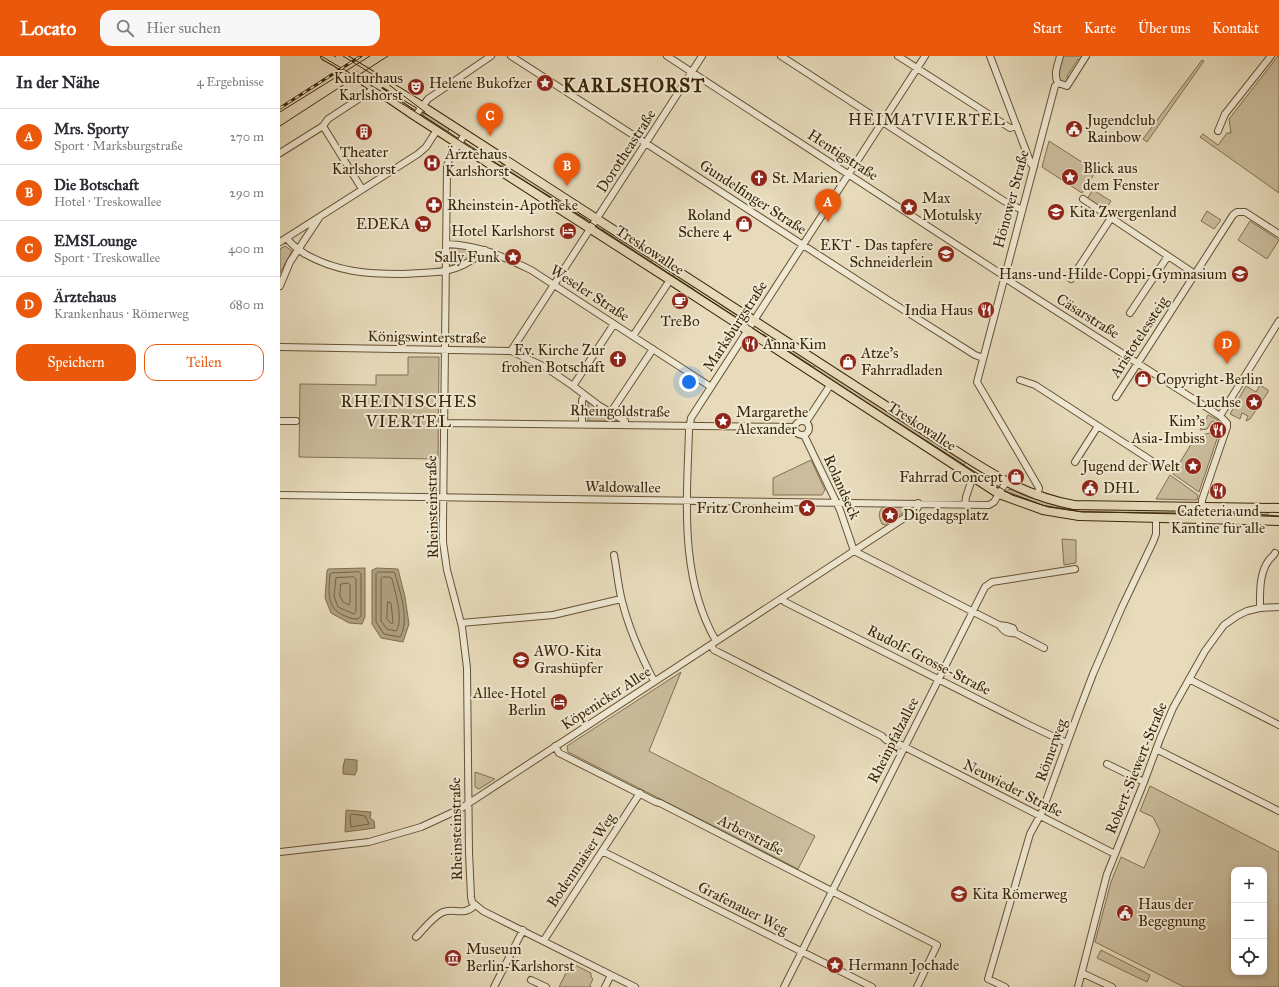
<!DOCTYPE html>
<html lang="de">
<meta charset="utf-8">
<style>
body{margin:0;font-family:"IM FELL Great Primer",serif;background:#f7f7f7;color:#2b2b33}
.controls{position:absolute;right:12px;bottom:12px;display:grid;overflow:hidden;border-radius:8px;box-shadow:0 2px 6px #0003}
.controls button{width:36px;height:36px;display:grid;place-items:center;padding:0;border:0;border-bottom:1px solid #e1e1e2;background:#fff;color:#2b2b33;font:20px sans-serif}
.you{position:absolute;left:409px;top:326px;width:14px;height:14px;margin:-10px;border:3px solid #fff;border-radius:50%;background:#1a73e8;box-shadow:0 0 0 6px #1a73e833}
.badge{display:grid;place-items:center;width:26px;height:26px;border-radius:50%;background:#ea580c;color:#fff;font-size:13px;font-weight:700}
.pin{position:absolute;translate:-50% -33px;filter:drop-shadow(0 1px 2px #0008)}
.pin::after{content:'';position:absolute;top:21px;width:14px;height:12px;background:inherit;clip-path:polygon(0 0,100% 0,50% 100%)}
.list{margin:0;padding:0;list-style:none}
h2{display:flex;justify-content:space-between;align-items:center;height:52px;margin:0;padding:0 16px;font-size:17px}
h2 small{font-size:13px;font-weight:400;color:#7c7c81}
.list li{display:grid;grid-template-columns:26px 1fr auto;gap:12px;align-items:center;box-sizing:border-box;height:56px;padding:0 16px;border-top:1px solid #e1e1e2}
.list b{display:block;font-size:15px;white-space:nowrap}
.list p{margin:0;font-size:13px;white-space:nowrap;color:#7c7c81}
.list em{font-size:13px;font-style:normal;color:#7c7c81}
.actions{display:flex;gap:8px;padding:12px 16px}
.actions a{flex:1;padding:9px 0;border:1px solid #ea580c;border-radius:12px;text-align:center;font-size:14px;color:#ea580c}
.actions .main{background:#ea580c;color:#fff}
.icon{flex:none;width:22px;height:22px;fill:none;stroke:currentColor;stroke-width:2;stroke-linecap:round;stroke-linejoin:round}
.map{position:relative;flex:none;width:999px;height:931px;overflow:hidden}
header{display:flex;align-items:center;gap:24px;box-sizing:border-box;height:56px;padding:0 20px;background:#ea580c;color:#fff}
header strong{font-size:19px}
nav{display:flex;gap:22px;margin-inline-start:auto;font-size:14px}
.search{width:280px;height:36px;background:#f7f7f7;display:flex;align-items:center;gap:10px;box-sizing:border-box;padding:0 14px;border-radius:12px;color:#7c7c81;font-size:15px}
main{display:flex}
aside{flex:1;background:#fff}
.map>svg:first-child{display:block}
.green{fill:#cabc9c;stroke:#827051;fill-rule:evenodd}
.water{fill:#ad9d7d;stroke:#7f6d4d}
.lines{fill:none;stroke-linecap:round;stroke-linejoin:round}
.shore{stroke:#746142;stroke-width:1}
.minor-tunnel{stroke:#c5b797;stroke-width:6;stroke-dasharray:6 3;stroke-linecap:butt}
.minor-casing{stroke:#665233;stroke-width:8}
.major-casing{stroke:#3b2506;stroke-width:10}
.minor{stroke:#efe8d3;stroke-width:6}
.major{stroke:#e7dbbb;stroke-width:8}
.tram{stroke:#3b2506;stroke-width:1}
.rail-casing{stroke:#3b2506;stroke-width:3}
.rail{stroke:#efe8d3;stroke-width:1.5;stroke-dasharray:4.5;stroke-linecap:butt}
.labels{text-anchor:middle;stroke-width:4;stroke-linejoin:round;paint-order:stroke}
.poi-label{font-size:15px;fill:#3b2506;stroke:#efe8d3;text-anchor:start}
.street-label{font-size:15px;fill:#3b2506;stroke:#efe8d3}
.neighbourhood-label{font-size:16px;letter-spacing:1px;fill:#3b2506;stroke:#efe8d3}
.quarter-label{font-size:17px;letter-spacing:1px;fill:#3b2506;stroke:#efe8d3}
.district-label{font-size:19px;font-weight:bold;letter-spacing:1px;fill:#3b2506;stroke:#efe8d3}
</style>
<header>
<strong>Locato</strong>
<div class="search"><svg class="icon" aria-label="search" viewBox="0 0 24 24"><circle cx="10" cy="10" r="6"/><path d="M15 15l6 6"/></svg>Hier suchen</div>
<nav><a>Start</a><a>Karte</a><a>Über uns</a><a>Kontakt</a></nav>
</header>
<main>
<aside>
<h2>In der Nähe<small>4 Ergebnisse</small></h2>
<ul class="list">
<li><span class="badge">A</span><div><b>Mrs. Sporty</b><p>Sport · Marksburgstraße</p></div><em>270 m</em></li>
<li><span class="badge">B</span><div><b>Die Botschaft</b><p>Hotel · Treskowallee</p></div><em>290 m</em></li>
<li><span class="badge">C</span><div><b>EMSLounge</b><p>Sport · Treskowallee</p></div><em>400 m</em></li>
<li><span class="badge">D</span><div><b>Ärztehaus</b><p>Krankenhaus · Römerweg</p></div><em>680 m</em></li>
</ul>
<div class="actions"><a class="main">Speichern</a><a>Teilen</a></div>
</aside>
<div class="map">
<svg width="999" height="931" viewBox="0 0 999 931">
<rect width="100%" height="100%" fill="#e7dbbb"/>
<filter id="stains"><feTurbulence type="fractalNoise" baseFrequency=".005" numOctaves="4"/><feColorMatrix values="0 0 0 0 .2 0 0 0 0 .09 0 0 0 0 .02 0 0 0 .5 -.17"/></filter>
<radialGradient id="worn" r=".72"><stop offset=".6" stop-color="#630" stop-opacity="0"/><stop offset="1" stop-color="#630" stop-opacity=".3"/></radialGradient>
<path class="green" d="M782 0H802V5L798 3 787 20 788 23 785 27 781 26 777 18Z
M998 0H999V137L920 81 923 78 938 89 947 77H951L949 63Z
M922 4 924 5 867 86 863 83Z
M143 57 147 59 148 58 170 72 167 77 143 61Z
M769 85 816 115 802 137 762 111Z
M220 105 307 160 304 164 226 115Z
M813 134 831 145 825 154 807 143Z
M927 155 941 164 934 173 921 165Z
M970 165 999 184 987 203 958 184Z
M325 171 373 202 371 206 393 220 394 218 392 216 460 259 459 261 414 231 412 234 322 175Z
M5 190 12 195 0 217V193Z
M172 190 196 194 198 196 183 207 172 210Z
M483 278 534 311 536 309 686 406 683 410 481 279Z
M128 301H159L158 403 19 401 20 328 96 329V319H128Z
M980 329 988 334V336L970 363 966 365 968 360 962 357 960 363 950 358 966 330 976 336Z
M308 346 339 364V365H308Z
M928 359 938 364 936 367 932 365 927 373 920 374Z
M935 376 939 377 919 436 893 418 916 380Z
M531 404 545 434 542 439H493V422Z
M890 419 918 439 917 444 876 443Z
M729 433 748 441 779 449 914 454V459L814 458 773 454 726 437Z
M604 450 629 451 630 452 605 469 602 468C599 461 597 456 604 450Z
M935 454H987L988 459 933 457Z
M782 483 796 484V507L784 509Z
M401 616 369 695 535 780 518 813 288 696 287 690Z
M195 716 215 723 199 733 195 731Z
M870 730 999 796V931H904L815 886 831 826 841 801 864 812 880 775 873 761 860 755ZM954 814H984V916H954Z
M821 894 870 919 867 926 817 902Z
M291 907 311 917V921L313 923 310 929 311 931H279Z"/>
<path class="water" d="M85 512V561L82 568 69 567 51 557 45 542 47 515 48 513Z
M97 512 118 513 125 541 129 568 123 586 101 582 92 568V514Z
M65 703 77 704V714L75 719 63 718V711Z
M66 754 91 756 90 762 94 765 95 772 65 776Z"/>
<g class="lines">
<path class="shore" d="M79 516 81 518V560L78 563C71 563 67 561 61 558 46 550 49 533 50 518L52 517Z
M98 516H114L115 518C120 535 130 565 120 581L104 578 96 566V518Z
M74 521 76 523V556L74 558 58 551 54 540 56 522Z
M103 521H110L112 523C115 535 124 565 116 575L107 573 101 565V523Z
M61 528 68 527 70 529V547L69 549 63 546 60 540Z
M108 546 111 547 113 566 112 568 107 563Z
M72 758 85 760 89 768 71 771 70 760Z"/>
<path class="minor-tunnel" d="M872 405 879 408"/>
<g class="minor-casing">
<path id="minor" d="M231 0 608 244 695 299 703 302
M387 0 721 218 731 226 940 360 947 367V371L922 444 921 464
M501 0 724 145 742 154
M618 0 730 72 737 70
M710 0 751 108 754 111
M780 0C778 9 773 18 778 27L787 30 806 0
M135 60 148 43 211 0
M43 70 82 133
M938 75 945 58 991 0
M185 78 169 103 167 111 163 468V486L167 514 182 571 187 612 189 796 191 841 192 846 203 855 355 931
M0 97 43 70 48 63 103 27
M803 143 915 218
M7 182C11 189 18 193 25 198 57 216 87 218 122 218 136 217 151 217 165 215 181 212 194 204 205 194
M0 186 138 98 146 91 157 74
M166 188C199 189 222 200 251 214L431 331
M791 223 831 162
M0 230 10 206 39 162
M850 257 888 200
M353 280 390 224
M0 291 231 295 265 311 293 330 318 349 345 365 344 369
M231 295 422 0
M740 324 755 329 872 405
M293 330 334 268
M836 341 953 159 957 156H965L999 178
M331 356 373 293
M940 360 999 265
M515 372a7 7 0 1 1 14 0a7 7 0 1 1-14 0Z
M0 365H16
M526 366 551 328
M164 367 515 371
M302 368V344L305 340
M524 379 560 454 574 495
M795 406 818 370
M0 439 709 449 714 446 726 426
M757 440 759 432 758 430 697 326 775 30 778 27
M685 449 686 441 693 420
M574 495 719 569C724 575 727 578 735 577L764 592
M334 499C337 514 338 530 342 545 349 573 361 600 374 625
M502 542 505 546 749 669 787 687
M980 552C980 537 979 517 989 504 991 501 993 501 995 497
M181 567 273 559 341 543
M719 569 727 570 733 572 735 577
M436 585C399 521 407 444 409 374L411 362 645 0
M431 589 434 594 602 680 606 684 619 688 835 798
M909 623 999 669
M275 690 279 697 376 746 380 747 657 889 637 931
M876 693 999 755
M827 708 864 726
M322 795 592 931
M0 796 89 786 141 771 180 753 635 455 638 451V447
M136 881C143 874 151 863 161 857 173 850 183 862 195 849
M264 884 360 737
M802 917 832 931
M251 924 266 931
M214 931 243 874
M325 931 331 919
M504 931 705 531 712 526 795 513
M725 931 708 923 750 778 762 756 797 660 813 618 842 551 873 486 876 478V462
M798 931 827 818 864 726 880 683 893 652 925 595 944 569 957 560 967 555 980 552 999 551"/>
</g>
<g class="major-casing">
<path id="major" d="M45 0 56 6 135 60 390 224 719 438 763 454 799 460 999 465
M60 0 145 52 665 388C707 415 743 440 794 449L999 452"/>
</g>
<use href="#minor" class="minor"/>
<use href="#major" class="major"/>
<path class="tram" d="M41 0 126 50 205 101 287 151 597 353 692 414 732 439 768 451 803 456 970 458 999 460
M63 0 108 28 145 56
M0 56 90 0
M0 70 108 0"/>
<g class="rail-casing">
<path id="rail" d="M0 52 81 0"/>
</g>
<use href="#rail" class="rail"/>
</g>
<defs>
<g id="sight-disc" transform="scale(0.9)"><circle r="9.5" fill="#8f2418" stroke="#efe8d3"/><path d="M0-6L1.8-2.2L6-1.7L2.9 1.2L3.7 5.4L0 3.3L-3.7 5.4L-2.9 1.2L-6-1.7L-1.8-2.2Z" fill="#fff"/></g>
<g id="theatre-disc" transform="scale(0.9)"><circle r="9.5" fill="#8f2418" stroke="#efe8d3"/><path d="M-5-5.5Q0-4 5-5.5V0Q5 5 0 6Q-5 5-5 0ZM-3.3-2.5H-1v1.5H-3.3ZM1-2.5H3.3v1.5H1ZM-2.8 1Q0 5.5 2.8 1Z" fill="#fff"/></g>
<g id="civic-disc" transform="scale(0.9)"><circle r="9.5" fill="#8f2418" stroke="#efe8d3"/><path d="M-.6-6.5H3V-4.5H.6V-3L4-1V1h2V6H-6V1h2V-1L-.6-3ZM-1.2 2.5V6h2.4V2.5Z" fill="#fff"/></g>
<g id="building-disc" transform="scale(0.9)"><circle r="9.5" fill="#8f2418" stroke="#efe8d3"/><path d="M-4-6H4V6H1V3H-1V6H-4ZM-2.5-4.3h1.7v1.8h-1.7ZM.8-4.3h1.7v1.8H.8ZM-2.5-1h1.7V.8h-1.7ZM.8-1h1.7V.8H.8Z" fill="#fff"/></g>
<g id="hospital-disc" transform="scale(0.9)"><circle r="9.5" fill="#8f2418" stroke="#efe8d3"/><path d="M-5-5h3v3.5h4V-5h3V5h-3V1.5h-4V5h-3Z" fill="#fff"/></g>
<g id="church-disc" transform="scale(0.9)"><circle r="9.5" fill="#8f2418" stroke="#efe8d3"/><path d="M-1.2-6h2.4v3.5h3.3v2.4h-3.3V6h-2.4V-.1h-3.3v-2.4h3.3Z" fill="#fff"/></g>
<g id="pharmacy-disc" transform="scale(0.9)"><circle r="9.5" fill="#8f2418" stroke="#efe8d3"/><path d="M-2-6h4v4h4v4h-4v4h-4v-4h-4v-4h4Z" fill="#fff"/></g>
<g id="school-disc" transform="scale(0.9)"><circle r="9.5" fill="#8f2418" stroke="#efe8d3"/><path d="M0-5L7-2L0 1L-7-2ZM-4 1L0 2.5L4 1V4Q0 6-4 4Z" fill="#fff"/></g>
<g id="supermarket-disc" transform="scale(0.9)"><circle r="9.5" fill="#8f2418" stroke="#efe8d3"/><path d="M-6-5.5h2.5l.6 2H6L4.5 2H-2.5L-4.4-4H-6ZM-1.5 3.2a1.3 1.3 0 1 0 .1 0ZM3 3.2a1.3 1.3 0 1 0 .1 0Z" fill="#fff"/></g>
<g id="shop-disc" transform="scale(0.9)"><circle r="9.5" fill="#8f2418" stroke="#efe8d3"/><path d="M-5-2.5h2.3a2.7 3.5 0 0 1 5.4 0H5L5.5 6h-11ZM-1.5-2.5h3a1.5 2.3 0 0 0-3 0Z" fill="#fff"/></g>
<g id="hotel-disc" transform="scale(0.9)"><circle r="9.5" fill="#8f2418" stroke="#efe8d3"/><path d="M-6-4.5h1.5V1H6V5H4.5V3h-9V5H-6ZM-4 0a1.8 1.8 0 1 1 3.6 0ZM.5 0V-2.5h3Q6-2.5 6 0Z" fill="#fff"/></g>
<g id="cafe-disc" transform="scale(0.9)"><circle r="9.5" fill="#8f2418" stroke="#efe8d3"/><path d="M-5.5-4.5H6V0H3Q3 3.5 0 3.5H-2.5Q-5.5 3.5-5.5 0ZM3-3.2v2h1.7v-2ZM-6 4.5H4V6H-6Z" fill="#fff"/></g>
<g id="restaurant-disc" transform="scale(0.9)"><circle r="9.5" fill="#8f2418" stroke="#efe8d3"/><path d="M-5-6h1v4h1v-4h1v4h1v-4h1v5L-1.5 .5V6h-2V.5L-5-1ZM5-6V6H3V1.5H1.5Q1.5-4 5-6Z" fill="#fff"/></g>
<g id="museum-disc" transform="scale(0.9)"><circle r="9.5" fill="#8f2418" stroke="#efe8d3"/><path d="M0-6L6-3V-2H-6V-3ZM-5-1h2V3h-2ZM-1-1h2V3h-2ZM3-1h2V3H3ZM-6 4H6V6H-6Z" fill="#fff"/></g>
</defs>
<g fill-rule="evenodd">
<use href="#sight-disc" x="265" y="27"/>
<use href="#theatre-disc" x="136" y="31"/>
<use href="#civic-disc" x="794" y="73"/>
<use href="#building-disc" x="84" y="76"/>
<use href="#hospital-disc" x="152" y="107"/>
<use href="#sight-disc" x="790" y="121"/>
<use href="#church-disc" x="479" y="122"/>
<use href="#pharmacy-disc" x="154" y="149"/>
<use href="#sight-disc" x="629" y="151"/>
<use href="#school-disc" x="776" y="156"/>
<use href="#supermarket-disc" x="143" y="168"/>
<use href="#shop-disc" x="464" y="168"/>
<use href="#hotel-disc" x="288" y="175"/>
<use href="#school-disc" x="666" y="198"/>
<use href="#sight-disc" x="233" y="201"/>
<use href="#school-disc" x="960" y="218"/>
<use href="#cafe-disc" x="400" y="245"/>
<use href="#restaurant-disc" x="706" y="254"/>
<use href="#restaurant-disc" x="470" y="288"/>
<use href="#church-disc" x="338" y="303"/>
<use href="#shop-disc" x="568" y="306"/>
<use href="#shop-disc" x="863" y="323"/>
<use href="#sight-disc" x="974" y="346"/>
<use href="#sight-disc" x="443" y="365"/>
<use href="#restaurant-disc" x="938" y="374"/>
<use href="#sight-disc" x="913" y="410"/>
<use href="#shop-disc" x="736" y="421"/>
<use href="#civic-disc" x="810" y="432"/>
<use href="#restaurant-disc" x="938" y="435"/>
<use href="#sight-disc" x="527" y="452"/>
<use href="#sight-disc" x="610" y="459"/>
<use href="#school-disc" x="241" y="604"/>
<use href="#hotel-disc" x="279" y="646"/>
<use href="#school-disc" x="679" y="838"/>
<use href="#civic-disc" x="845" y="857"/>
<use href="#museum-disc" x="173" y="902"/>
<use href="#sight-disc" x="555" y="909"/>
</g>
<g class="labels">
<g class="poi-label">
<text x="123" y="27" text-anchor="end">Kulturhaus<tspan x="123" dy="17">Karlshorst</tspan></text>
<text x="252" y="32" text-anchor="end">Helene Bukofzer</text>
<text x="807" y="69">Jugendclub<tspan x="807" dy="17">Rainbow</tspan></text>
<text x="84" y="101" text-anchor="middle">Theater<tspan x="84" dy="17">Karlshorst</tspan></text>
<text x="165" y="103">Ärztehaus<tspan x="165" dy="17">Karlshorst</tspan></text>
<text x="803" y="117">Blick aus<tspan x="803" dy="17">dem Fenster</tspan></text>
<text x="492" y="127">St. Marien</text>
<text x="642" y="147">Max<tspan x="642" dy="17">Motulsky</tspan></text>
<text x="167" y="154">Rheinstein-Apotheke</text>
<text x="789" y="161">Kita Zwergenland</text>
<text x="451" y="164" text-anchor="end">Roland<tspan x="451" dy="17">Schere 4</tspan></text>
<text x="130" y="173" text-anchor="end">EDEKA</text>
<text x="275" y="180" text-anchor="end">Hotel Karlshorst</text>
<text x="653" y="194" text-anchor="end">EKT - Das tapfere<tspan x="653" dy="17">Schneiderlein</tspan></text>
<text x="220" y="206" text-anchor="end">Sally Funk</text>
<text x="947" y="223" text-anchor="end">Hans-und-Hilde-Coppi-Gymnasium</text>
<text x="693" y="259" text-anchor="end">India Haus</text>
<text x="400" y="270" text-anchor="middle">TreBo</text>
<text x="483" y="293">Anna Kim</text>
<text x="325" y="299" text-anchor="end">Ev. Kirche Zur<tspan x="325" dy="17">frohen Botschaft</tspan></text>
<text x="581" y="302">Atze's<tspan x="581" dy="17">Fahrradladen</tspan></text>
<text x="876" y="328">Copyright-Berlin</text>
<text x="961" y="351" text-anchor="end">Luchse</text>
<text x="456" y="361">Margarethe<tspan x="456" dy="17">Alexander</tspan></text>
<text x="925" y="370" text-anchor="end">Kim's<tspan x="925" dy="17">Asia-Imbiss</tspan></text>
<text x="900" y="415" text-anchor="end">Jugend der Welt</text>
<text x="723" y="426" text-anchor="end">Fahrrad Concept</text>
<text x="823" y="437">DHL</text>
<text x="514" y="457" text-anchor="end">Fritz Cronheim</text>
<text x="938" y="460" text-anchor="middle">Cafeteria und<tspan x="938" dy="17">Kantine für alle</tspan></text>
<text x="623" y="464">Digedagsplatz</text>
<text x="254" y="600">AWO-Kita<tspan x="254" dy="17">Grashüpfer</tspan></text>
<text x="266" y="642" text-anchor="end">Allee-Hotel<tspan x="266" dy="17">Berlin</tspan></text>
<text x="692" y="843">Kita Römerweg</text>
<text x="858" y="853">Haus der<tspan x="858" dy="17">Begegnung</tspan></text>
<text x="186" y="898">Museum<tspan x="186" dy="17">Berlin-Karlshorst</tspan></text>
<text x="568" y="914">Hermann Jochade</text>
</g>
<g class="street-label">
<text transform="translate(346 95) rotate(-57)" y="5">Dorotheastraße</text>
<text transform="translate(563 99) rotate(33)" y="5">Hentigstraße</text>
<text transform="translate(473 141) rotate(33)" y="5">Gundelfinger Straße</text>
<text transform="translate(731 143) rotate(-75)" y="5">Hönower Straße</text>
<text transform="translate(370 194) rotate(33)" y="5">Treskowallee</text>
<text transform="translate(310 237) rotate(33)" y="5">Weseler Straße</text>
<text transform="translate(808 260) rotate(32)" y="5">Cäsarstraße</text>
<text transform="translate(455 270) rotate(-57)" y="5">Marksburgstraße</text>
<text transform="translate(147 281) rotate(1)" y="5">Königswinterstraße</text>
<text transform="translate(859 281) rotate(-57)" y="5">Aristotelessteig</text>
<text transform="translate(340 355) rotate(1)" y="5">Rheingoldstraße</text>
<text transform="translate(642 370) rotate(33)" y="5">Treskowallee</text>
<text transform="translate(343 431) rotate(1)" y="5">Waldowallee</text>
<text transform="translate(562 431) rotate(66)" y="5">Rolandseck</text>
<text transform="translate(152 451) rotate(-91)" y="5">Rheinsteinstraße</text>
<text transform="translate(649 604) rotate(27)" y="5">Rudolf-Grosse-Straße</text>
<text transform="translate(326 642) rotate(-33)" y="5">Köpenicker Allee</text>
<text transform="translate(613 684) rotate(-63)" y="5">Rheinpfalzallee</text>
<text transform="translate(771 694) rotate(-70)" y="5">Römerweg</text>
<text transform="translate(856 712) rotate(-68)" y="5">Robert-Siewert-Straße</text>
<text transform="translate(733 732) rotate(27)" y="5">Neuwieder Straße</text>
<text transform="translate(176 773) rotate(-91)" y="5">Rheinsteinstraße</text>
<text transform="translate(471 779) rotate(27)" y="5">Arberstraße</text>
<text transform="translate(301 804) rotate(-56)" y="5">Bodenmaiser Weg</text>
<text transform="translate(463 852) rotate(27)" y="5">Grafenauer Weg</text>
</g>
<g class="neighbourhood-label">
<text x="647" y="69">HEIMATVIERTEL</text>
</g>
<g class="quarter-label">
<text x="129" y="351">RHEINISCHES<tspan x="129" dy="20">VIERTEL</tspan></text>
</g>
<g class="district-label">
<text x="354" y="36">KARLSHORST</text>
</g>
</g>
<rect width="100%" height="100%" filter="url(#stains)"/>
<rect width="100%" height="100%" fill="url(#worn)"/>
</svg>
<div class="controls">
<button>+</button>
<button>−</button>
<button><svg class="icon" aria-label="locate" viewBox="0 0 24 24"><circle cx="12" cy="12" r="6"/><path d="M12 2v4M12 18v4M2 12h4M18 12h4"/></svg></button>
</div>
<div class="you"></div>
<div class="pin badge" style="left:548px;top:166px">A</div>
<div class="pin badge" style="left:287px;top:130px">B</div>
<div class="pin badge" style="left:210px;top:80px">C</div>
<div class="pin badge" style="left:947px;top:308px">D</div>
</div>
</main>
